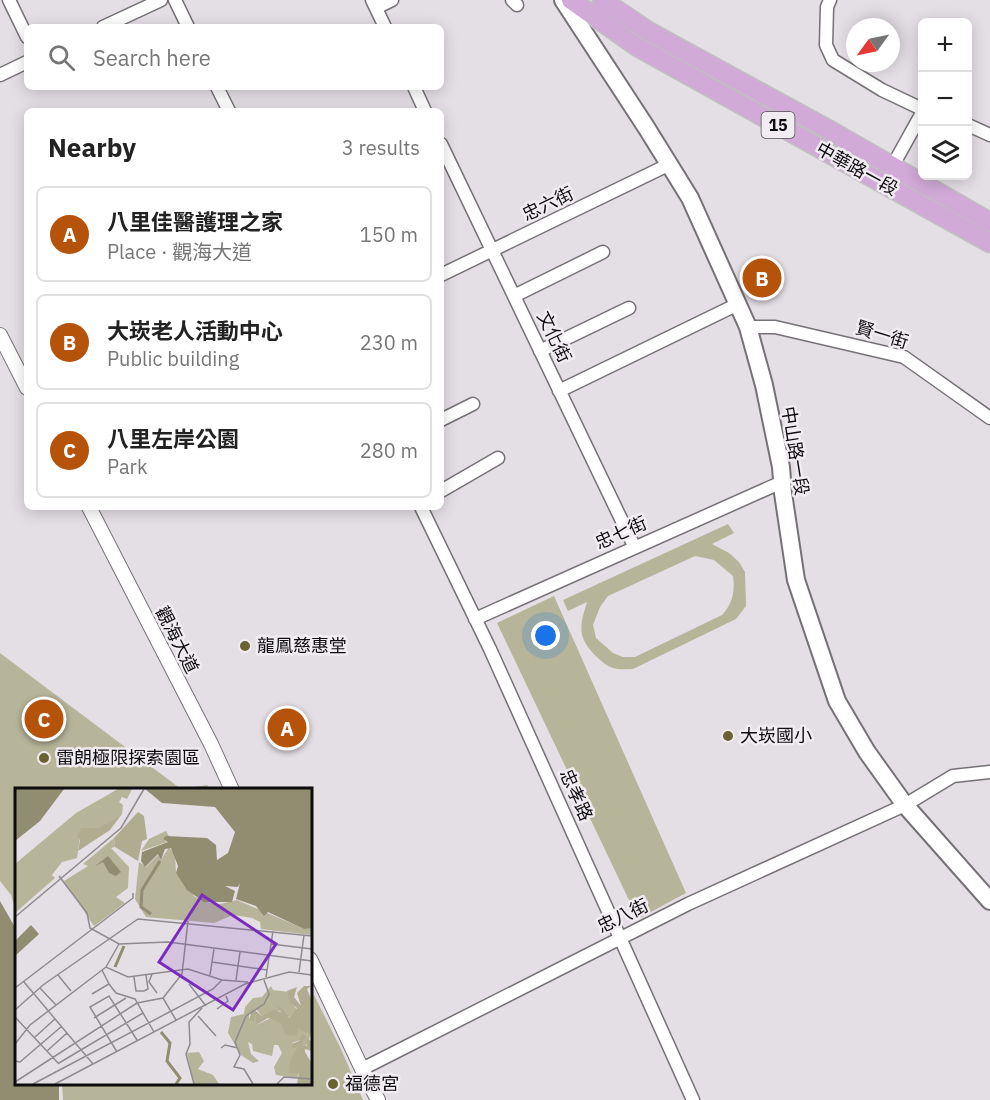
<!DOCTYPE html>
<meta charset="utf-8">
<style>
body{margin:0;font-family:"IBM Plex Sans","Noto Sans TC",sans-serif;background:#f2f2f2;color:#222}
.controls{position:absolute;right:18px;top:18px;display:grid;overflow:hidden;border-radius:9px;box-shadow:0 3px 15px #0003}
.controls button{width:54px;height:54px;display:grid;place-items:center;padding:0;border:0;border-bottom:2px solid #e0e0e0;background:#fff;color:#222;font:30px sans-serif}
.compass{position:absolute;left:846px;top:18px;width:54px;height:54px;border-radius:50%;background:#fff;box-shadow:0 3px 15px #0003;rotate:237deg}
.you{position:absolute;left:546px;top:636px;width:21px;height:21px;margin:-15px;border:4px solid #fff;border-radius:50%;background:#1a73e8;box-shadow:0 0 0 9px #1a73e833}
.badge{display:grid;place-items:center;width:39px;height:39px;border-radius:50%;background:#b45309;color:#fff;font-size:20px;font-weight:700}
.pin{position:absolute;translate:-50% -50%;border:3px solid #fff;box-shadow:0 2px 6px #0006}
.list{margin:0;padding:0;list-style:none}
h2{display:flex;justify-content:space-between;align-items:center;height:78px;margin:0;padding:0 24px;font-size:26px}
h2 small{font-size:20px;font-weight:400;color:#767676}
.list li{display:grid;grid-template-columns:39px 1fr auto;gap:18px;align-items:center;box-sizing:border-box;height:96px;margin:0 12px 12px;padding:0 12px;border:2px solid #e0e0e0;border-radius:9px}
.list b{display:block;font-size:22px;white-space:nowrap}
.list p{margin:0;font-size:20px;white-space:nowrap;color:#767676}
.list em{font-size:20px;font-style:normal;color:#767676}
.icon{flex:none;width:33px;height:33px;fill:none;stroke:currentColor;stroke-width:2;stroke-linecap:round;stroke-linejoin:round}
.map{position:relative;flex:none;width:990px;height:1100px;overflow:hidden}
.search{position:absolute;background:#fff;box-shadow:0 3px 15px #0003;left:24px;top:24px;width:420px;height:66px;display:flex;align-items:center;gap:15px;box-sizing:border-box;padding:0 21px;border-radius:9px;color:#767676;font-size:22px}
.panel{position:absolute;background:#fff;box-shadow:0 3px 15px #0003;left:24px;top:108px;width:420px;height:402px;border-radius:9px}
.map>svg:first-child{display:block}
.green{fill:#b6b499;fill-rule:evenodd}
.water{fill:#908d71}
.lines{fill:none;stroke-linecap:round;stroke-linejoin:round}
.minor-casing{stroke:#767176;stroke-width:15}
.tertiary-casing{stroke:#767176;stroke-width:16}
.secondary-casing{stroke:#767176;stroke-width:20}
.primary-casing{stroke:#c0c0c0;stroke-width:21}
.minor{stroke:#fff;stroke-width:12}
.tertiary{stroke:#fff;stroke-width:14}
.secondary{stroke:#fff;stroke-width:16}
.primary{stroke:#d2aad8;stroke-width:18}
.poi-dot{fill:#696330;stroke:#f1ecf2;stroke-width:2}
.labels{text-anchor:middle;stroke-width:5;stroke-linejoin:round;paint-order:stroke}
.shield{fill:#f1ecf2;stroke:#514f52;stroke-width:1.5}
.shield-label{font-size:16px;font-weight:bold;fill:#0d0c0e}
.street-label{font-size:18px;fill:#0d0c0e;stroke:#f1ecf2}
.poi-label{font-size:18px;fill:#0d0c0e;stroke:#f1ecf2;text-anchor:start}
.inset-river{fill:none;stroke:#908d71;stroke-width:3}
.inset-road{fill:none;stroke:#8e8b8f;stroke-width:1.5}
.view{fill:#7b2cbf;fill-opacity:0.15;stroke:#7b2cbf;stroke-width:3}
.inset-edge{fill:none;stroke:#0d0c0e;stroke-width:3}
</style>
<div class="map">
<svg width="990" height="1100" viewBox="0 0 990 1100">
<rect width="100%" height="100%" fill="#e4dfe5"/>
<path class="green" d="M728 524 734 533 712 544 729 553 739 562 745 572 746 606 736 619 633 669C627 669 619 670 613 668 607 666 602 662 598 658 577 638 579 628 587 602L568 611 563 600ZM695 556 714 560 733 576C735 591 733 603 722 615L635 657H623L613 653 596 638 593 625 600 607 608 596Z
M554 596 686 893 638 919 497 623Z
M0 653 181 789 207 785 210 789 16 790V912L11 895 0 881Z
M311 989 341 1049 363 1100H63L62 1084H310Z"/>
<path class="water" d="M0 901 16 929V1084H59V1100H0Z"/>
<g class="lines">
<g class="minor-casing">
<path id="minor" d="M9 0 27 37
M175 0 188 27
M372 0 385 27
M512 0 517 5
M830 0 827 7 826 45 833 60 882 90 922 109
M376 8 392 0
M103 27 161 0
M0 75 27 62
M217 87 229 111
M414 87 425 111
M968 125 990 135
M441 144 634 546
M892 167 922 113
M441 275 670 164
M514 296 603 252
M748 327H775L904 357 990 418
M540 351 629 308
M559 391 738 304
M441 420 473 404
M441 491 498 458
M421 507 490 649 693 1100
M475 619 782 482
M362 1069 688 904 905 805 953 776 990 772"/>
</g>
<g class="tertiary-casing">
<path id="tertiary" d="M0 335 27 388
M89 507 211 744 232 790
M310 959 362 1069 378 1100"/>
</g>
<g class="secondary-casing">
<path id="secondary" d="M563 0 646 127 690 198 748 327 764 385 781 467 783 493 796 580 837 701 867 752 905 805 990 901"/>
</g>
<g class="primary-casing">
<path id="primary" d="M571 0 636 46 990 243
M602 0 648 31 831 131 990 222"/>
</g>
<use href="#minor" class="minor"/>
<use href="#tertiary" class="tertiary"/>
<use href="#secondary" class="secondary"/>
<use href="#primary" class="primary"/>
</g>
<g class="poi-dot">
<circle cx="245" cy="646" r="6"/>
<circle cx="728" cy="736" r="6"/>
<circle cx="44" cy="758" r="6"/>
<circle cx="333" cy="1084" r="6"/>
</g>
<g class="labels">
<rect class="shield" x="761.5" y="112" width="33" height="26" rx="4.5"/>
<g class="shield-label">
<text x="778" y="131">15</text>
</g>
<g class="street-label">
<text transform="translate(857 169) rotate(29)" y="6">中華路一段</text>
<text transform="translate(548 204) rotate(-26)" y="6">忠六街</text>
<text transform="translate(882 335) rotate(17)" y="6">賢一街</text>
<text transform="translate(554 337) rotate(64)" y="6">文化街</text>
<text transform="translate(795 451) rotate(81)" y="6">中山路一段</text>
<text transform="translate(621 533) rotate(-24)" y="6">忠七街</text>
<text transform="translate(177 640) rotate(63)" y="6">觀海大道</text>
<text transform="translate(576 795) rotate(66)" y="6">忠孝路</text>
<text transform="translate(623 916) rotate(-26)" y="6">忠八街</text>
</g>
<g class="poi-label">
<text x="257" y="652">龍鳳慈惠堂</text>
<text x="740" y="742">大崁國小</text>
<text x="56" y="764">雷朗極限探索園區</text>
<text x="345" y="1090">福德宮</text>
</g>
</g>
<g transform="translate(15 788)">
<rect width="297" height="297" fill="#e4dfe5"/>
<path d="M103 1H117L112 11 107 9 104 14 108 17 107 26 85 41 66 40 62 70 47 74 37 87 40 90 0 125V76L61 25ZM151 43 155 50 148 51 152 54 126 63 134 51ZM99 50 100 59 96 60 114 79 113 100 101 109 110 115 79 138 49 93 73 78 68 76ZM154 59 160 66 161 85 180 109 201 117 222 112 287 140 297 139V147L246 141 245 134 237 130 218 127 199 135 131 129 120 111 124 74 131 79 144 66 146 72ZM256 198 258 202 275 204 276 214 282 222 273 230 267 222 247 228 242 222 234 224V232L241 227V237L256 230 266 234 273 246 283 241 297 244 291 258H286L285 252 277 255 283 259 274 285H284L282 290 261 287 259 279 267 265 263 257H259L257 268 238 263 237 256 233 254 236 266 244 273 238 275 226 267 213 245 216 229 229 226 230 219 238 210 247 209ZM184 264 189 273 183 281 198 287 204 296H179L172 265Z" fill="#b6b499"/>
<path d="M123 24 129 28 132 51 127 53 123 73 100 59 99 50ZM107 26 95 42 63 63 65 52 62 48 66 40H85ZM289 198H296L292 201 297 213V246L283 241 282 248 270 247 266 235 253 230 241 237V227L239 233 234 232 236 225 231 227 237 220 247 228 258 222 266 224 262 219 267 220 274 230 282 220 275 215 272 203 282 199 279 209 286 218 282 205ZM287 246 291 249 286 258H292V250L296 253 297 249V263L290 261V264L297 276V296H282L284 285H274L276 270 283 259 278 260 277 256 284 253Z" fill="#afac8f"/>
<path d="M0 1H49L25 33 0 53ZM130 1H297V140L289 141 253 124 249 128 241 118 221 111 225 95 223 99 210 98 220 103 217 114H189L172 102 161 85 163 78 156 60 150 61 146 72 143 66 130 79 126 73 127 64 153 54 148 51 151 48 192 50 201 57 202 72 213 65 220 44 200 19 147 15ZM93 68 106 84 101 88 94 85 88 74 80 78ZM16 137 24 146 0 168V153Z" fill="#908d71"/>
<path class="inset-river" d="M245 1 297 23M136 126 126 119 127 102 145 73M100 179 109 158M146 244 155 255 152 273 165 290 161 296"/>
<path class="inset-road" d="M44 88 72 125 75 140 104 156 153 154 297 173M0 129 106 40 129 1M256 156 297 161M197 174 252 182M91 179 104 156M284 184 289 147M137 186 134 194 142 205M43 187 56 203M195 187 199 161M119 189 121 203H129L133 201 131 187M251 189 258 143M221 192 225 164M9 194 78 276M94 196 101 205 120 211 139 244M174 196 191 218M0 200 118 110V105M25 200 41 217M77 206 94 196 87 182M148 210 161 232M202 221 213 213 211 208M0 222 28 197 123 131 297 148M183 228 201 248M0 229 44 276M79 230 111 210M20 249 40 231M0 256 15 237 91 179 113 189 173 181 207 192 233 194M206 260 210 257 223 260M32 263 52 245M102 264 75 219 94 208 122 252M0 273 5 274 47 238M44 275 128 225M0 294 122 215 148 210 167 186 173 133M18 296 198 201 207 192M40 296 230 196 274 184 297 187M179 296 171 266 175 256 174 234 187 220M238 296 229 281 219 279 225 267 220 254 231 228 249 216 254 206 249 192M262 296 269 289 297 291"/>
<path class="view" d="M187 107 261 156 218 222 144 174Z"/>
<rect width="297" height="297" class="inset-edge"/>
</g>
</svg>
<div class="controls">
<button>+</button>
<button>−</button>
<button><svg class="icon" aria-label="layers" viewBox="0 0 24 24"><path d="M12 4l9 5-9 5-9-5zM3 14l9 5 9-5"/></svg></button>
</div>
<svg class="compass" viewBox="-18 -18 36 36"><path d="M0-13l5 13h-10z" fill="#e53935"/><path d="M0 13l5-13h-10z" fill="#767676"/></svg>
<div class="you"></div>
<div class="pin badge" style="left:287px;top:728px">A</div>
<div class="pin badge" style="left:762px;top:278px">B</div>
<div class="pin badge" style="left:44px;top:719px">C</div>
<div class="search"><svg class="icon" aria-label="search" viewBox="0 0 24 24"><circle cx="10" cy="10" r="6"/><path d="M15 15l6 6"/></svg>Search here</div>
<section class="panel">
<h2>Nearby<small>3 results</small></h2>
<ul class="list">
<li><span class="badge">A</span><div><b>八里佳醫護理之家</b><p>Place · 觀海大道</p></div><em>150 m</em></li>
<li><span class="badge">B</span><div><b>大崁老人活動中心</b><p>Public building</p></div><em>230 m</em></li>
<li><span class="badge">C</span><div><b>八里左岸公園</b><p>Park</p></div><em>280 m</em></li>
</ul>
</section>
</div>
